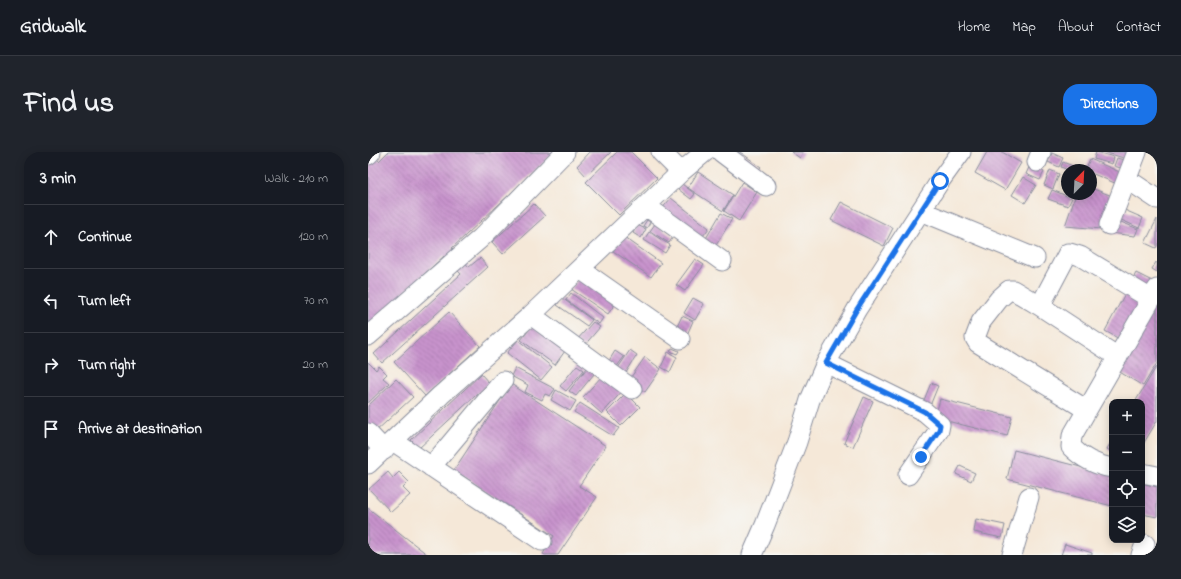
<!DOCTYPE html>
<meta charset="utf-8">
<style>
body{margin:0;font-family:"Indie Flower",sans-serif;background:#20242c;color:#f1f3f6}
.controls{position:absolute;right:12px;bottom:12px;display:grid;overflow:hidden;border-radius:8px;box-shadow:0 2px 10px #0003}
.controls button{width:36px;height:36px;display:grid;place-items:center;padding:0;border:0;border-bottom:1px solid #363941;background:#171b24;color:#f1f3f6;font:20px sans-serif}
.compass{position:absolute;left:693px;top:12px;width:36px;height:36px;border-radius:50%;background:#171b24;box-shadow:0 2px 10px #0003;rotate:24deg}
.stop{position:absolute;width:12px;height:12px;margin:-9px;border:3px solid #1a73e8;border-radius:50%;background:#fff}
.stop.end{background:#1a73e8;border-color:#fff;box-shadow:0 1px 4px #0008}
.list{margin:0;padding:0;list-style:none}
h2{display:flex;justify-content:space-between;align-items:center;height:52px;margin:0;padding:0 16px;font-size:17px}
h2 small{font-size:13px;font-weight:400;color:#9ea1a6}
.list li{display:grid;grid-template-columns:26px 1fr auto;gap:12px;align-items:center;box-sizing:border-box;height:64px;padding:0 16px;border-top:1px solid #363941}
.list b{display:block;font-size:15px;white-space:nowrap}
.list em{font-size:13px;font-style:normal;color:#9ea1a6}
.icon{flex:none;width:22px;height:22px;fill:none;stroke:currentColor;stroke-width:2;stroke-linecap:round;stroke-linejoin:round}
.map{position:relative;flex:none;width:789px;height:403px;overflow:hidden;border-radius:16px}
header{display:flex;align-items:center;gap:24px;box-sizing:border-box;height:56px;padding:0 20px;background:#171b24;border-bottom:1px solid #363941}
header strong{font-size:19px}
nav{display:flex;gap:22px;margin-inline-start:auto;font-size:14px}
.intro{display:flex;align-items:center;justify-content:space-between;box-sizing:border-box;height:96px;padding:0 24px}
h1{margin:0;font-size:28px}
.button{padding:10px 18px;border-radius:16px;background:#1a73e8;color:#fff;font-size:14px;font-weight:700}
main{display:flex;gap:24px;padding:0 24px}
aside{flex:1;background:#171b24;border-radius:16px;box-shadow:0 2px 10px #0003}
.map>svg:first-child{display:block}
.building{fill:url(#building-back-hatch)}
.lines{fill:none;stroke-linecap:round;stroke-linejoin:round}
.minor-casing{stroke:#888c9b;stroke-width:21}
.minor{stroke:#fff;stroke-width:19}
.route{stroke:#1a73e8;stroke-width:5}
</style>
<header>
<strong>Gridwalk</strong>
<nav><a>Home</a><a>Map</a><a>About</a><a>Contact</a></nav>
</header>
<div class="intro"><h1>Find us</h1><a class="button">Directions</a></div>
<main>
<aside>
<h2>3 min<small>Walk · 210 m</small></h2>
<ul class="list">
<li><svg class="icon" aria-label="ahead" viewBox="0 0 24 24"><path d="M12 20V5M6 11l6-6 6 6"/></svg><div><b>Continue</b></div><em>120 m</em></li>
<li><svg class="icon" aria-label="left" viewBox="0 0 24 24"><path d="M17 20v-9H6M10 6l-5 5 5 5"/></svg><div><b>Turn left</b></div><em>70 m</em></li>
<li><svg class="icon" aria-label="right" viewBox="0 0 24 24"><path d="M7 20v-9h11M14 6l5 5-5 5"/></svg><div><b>Turn right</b></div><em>20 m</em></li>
<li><svg class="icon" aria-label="arrive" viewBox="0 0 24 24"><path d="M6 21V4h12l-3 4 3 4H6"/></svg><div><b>Arrive at destination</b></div></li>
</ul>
</aside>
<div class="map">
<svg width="789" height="403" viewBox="0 0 789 403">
<defs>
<pattern id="building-back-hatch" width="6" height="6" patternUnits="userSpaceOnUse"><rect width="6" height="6" fill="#c893cc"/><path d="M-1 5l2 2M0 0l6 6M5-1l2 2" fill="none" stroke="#a278a9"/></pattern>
</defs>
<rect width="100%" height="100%" fill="#f6f6f2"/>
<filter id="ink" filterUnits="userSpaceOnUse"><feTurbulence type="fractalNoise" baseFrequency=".025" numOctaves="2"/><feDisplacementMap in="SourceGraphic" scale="8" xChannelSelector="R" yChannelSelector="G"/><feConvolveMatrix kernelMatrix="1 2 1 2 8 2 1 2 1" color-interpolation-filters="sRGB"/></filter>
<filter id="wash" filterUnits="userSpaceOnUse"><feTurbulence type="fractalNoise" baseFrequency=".012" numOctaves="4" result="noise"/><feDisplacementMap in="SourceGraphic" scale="16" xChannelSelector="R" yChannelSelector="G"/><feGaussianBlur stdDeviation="0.9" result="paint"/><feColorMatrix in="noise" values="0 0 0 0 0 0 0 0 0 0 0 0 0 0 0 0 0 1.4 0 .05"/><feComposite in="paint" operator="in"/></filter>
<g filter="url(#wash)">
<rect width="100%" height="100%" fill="#f5e8d8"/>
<g id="blocks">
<path class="building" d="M0 0H3L11 9 20 0H187L84 96 101 115 112 106 120 115 14 211 6 202 93 122 76 104 0 174Z
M222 0H243L218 24 209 14Z
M249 0H263L289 26 251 63 218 30Z
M356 0H372L393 15 387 22Z
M423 0H435L432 6Z
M619 0H634L653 11 637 38 607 21Z
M728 0 746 5 744 12 726 7Z
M736 0H761L759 7Z
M684 1 695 6 691 15 680 10Z
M749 6 759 9 756 17 746 14Z
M722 7 754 21 749 32 723 21V18H717Z
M695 10 714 18H700L693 15Z
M662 13 676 20 672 28 658 22Z
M682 18 691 22 685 37 676 33Z
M330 20 365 43 355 59 320 36Z
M655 25 668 33 657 51 644 43Z
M374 30 389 40 371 69 356 59Z
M314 32 327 42 323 47 310 37Z
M723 36 747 45 734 77 697 74 707 45 700 42H723Z
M684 38 704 46 700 54 680 47Z
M303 46 341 76 332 88 293 58Z
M473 50 525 76 516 94 463 68Z
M166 52 177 64 135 102 124 90Z
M752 56 775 66 771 76 747 65Z
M353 61 364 67 347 95 337 88Z
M789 67V94L788 96 777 91Z
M279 68 282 70 279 76 275 74Z
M748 68 770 77 767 84 742 81Z
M287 72 305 85 301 91 282 79Z
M269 73 278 77 273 86 265 81Z
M281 80 302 93 297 101 276 88Z
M256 85 293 111 283 125 245 99Z
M327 107 336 113 317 139 308 133Z
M788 110 789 111V120L784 117Z
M768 121 786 130 755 189 737 179Z
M212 125 249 149 240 162 203 137Z
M789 132V211L775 234 740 213Z
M203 141 235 166 231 172 198 148Z
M194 146 224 168 219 174 189 153Z
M325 146 336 152 327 168 316 161Z
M81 160 112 194 57 244 26 210Z
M314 164 325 169 318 185 307 179Z
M225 170 232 175 215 195 208 189Z
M164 174 197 199 187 213 153 188Z
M150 188 184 215 173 228 139 201Z
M304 196 311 199 309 202 302 199Z
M262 198 269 203 256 224 248 219Z
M247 199 256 205 247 217 239 212Z
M300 200 309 205 302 220 293 215Z
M277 205 293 217 277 240 261 228Z
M0 210 8 218 11 214 19 222 15 226 21 231 0 251Z
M209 213 216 218 198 239 192 234Z
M789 214V269L774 294V250H767Z
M147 216 187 237 182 244 177 242 174 248 157 240 160 233 143 224Z
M219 216 226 222 208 244 201 239Z
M113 222 121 231 51 296 43 288Z
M234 224 256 237 234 262 215 245Z
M28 227 45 245 6 281 0 274V254Z
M563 231 570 234 561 256 554 253Z
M143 232 238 294 211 334 229 345 190 403H177L175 402 186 384 86 318Z
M188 238 208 249 202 259 183 248Z
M258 241 272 255 253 274 239 260Z
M496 245 505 249 485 295 476 291Z
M572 247 644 265 639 284 567 266Z
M212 251 251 276 245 284 206 260Z
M744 288V300L739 297Z
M646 298 744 323V354L639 327Z
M592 314 607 321 603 329 588 322Z
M20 320 25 326 31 320 41 330 35 336 42 343 23 360 1 337Z
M774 331 789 335V365L774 362Z
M0 356 60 403H0Z
M608 367 637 373 634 386 606 380Z
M697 392 724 401V403H693Z"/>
</g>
</g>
<g filter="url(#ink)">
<use href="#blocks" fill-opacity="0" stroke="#888c9b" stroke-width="1"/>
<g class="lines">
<g class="minor-casing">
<path id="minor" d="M293 0 313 20
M353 0 398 34
M0 3 3 0
M669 10 673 0
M759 27 789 47
M278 54 354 109
M553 59 667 106
M741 73 769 0
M212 117 312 187
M672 154 700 101H702L712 104 783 147
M163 163 264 237
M0 184 113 86 197 0
M458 211 557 260 572 273 571 278 540 323
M719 258 610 191 607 186 613 170 631 147 641 138H645L672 154 750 205
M0 281 16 298
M25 289 174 389
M0 312 73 243 163 163 313 20 337 0
M63 315 135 229
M744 316C727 313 715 307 703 295L704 284 789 137
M774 321 789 324
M384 403 397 373 429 290 442 248 458 211 489 157 572 29 593 0
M644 403 661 345
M773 403 777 392"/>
</g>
<use href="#minor" class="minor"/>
</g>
</g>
<g class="lines" filter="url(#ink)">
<path class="route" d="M553 305 571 278 572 273 557 260 458 211 489 157 572 29"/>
</g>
</svg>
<div class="controls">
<button>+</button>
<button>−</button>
<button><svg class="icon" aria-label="locate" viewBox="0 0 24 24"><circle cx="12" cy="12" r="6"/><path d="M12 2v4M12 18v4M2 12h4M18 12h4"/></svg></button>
<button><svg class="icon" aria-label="layers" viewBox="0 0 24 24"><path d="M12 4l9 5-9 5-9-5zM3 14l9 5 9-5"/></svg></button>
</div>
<svg class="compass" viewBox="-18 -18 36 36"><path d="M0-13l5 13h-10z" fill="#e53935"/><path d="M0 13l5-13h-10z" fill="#9ea1a6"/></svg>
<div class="stop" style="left:572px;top:29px"></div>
<div class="stop end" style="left:553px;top:305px"></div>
</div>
</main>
